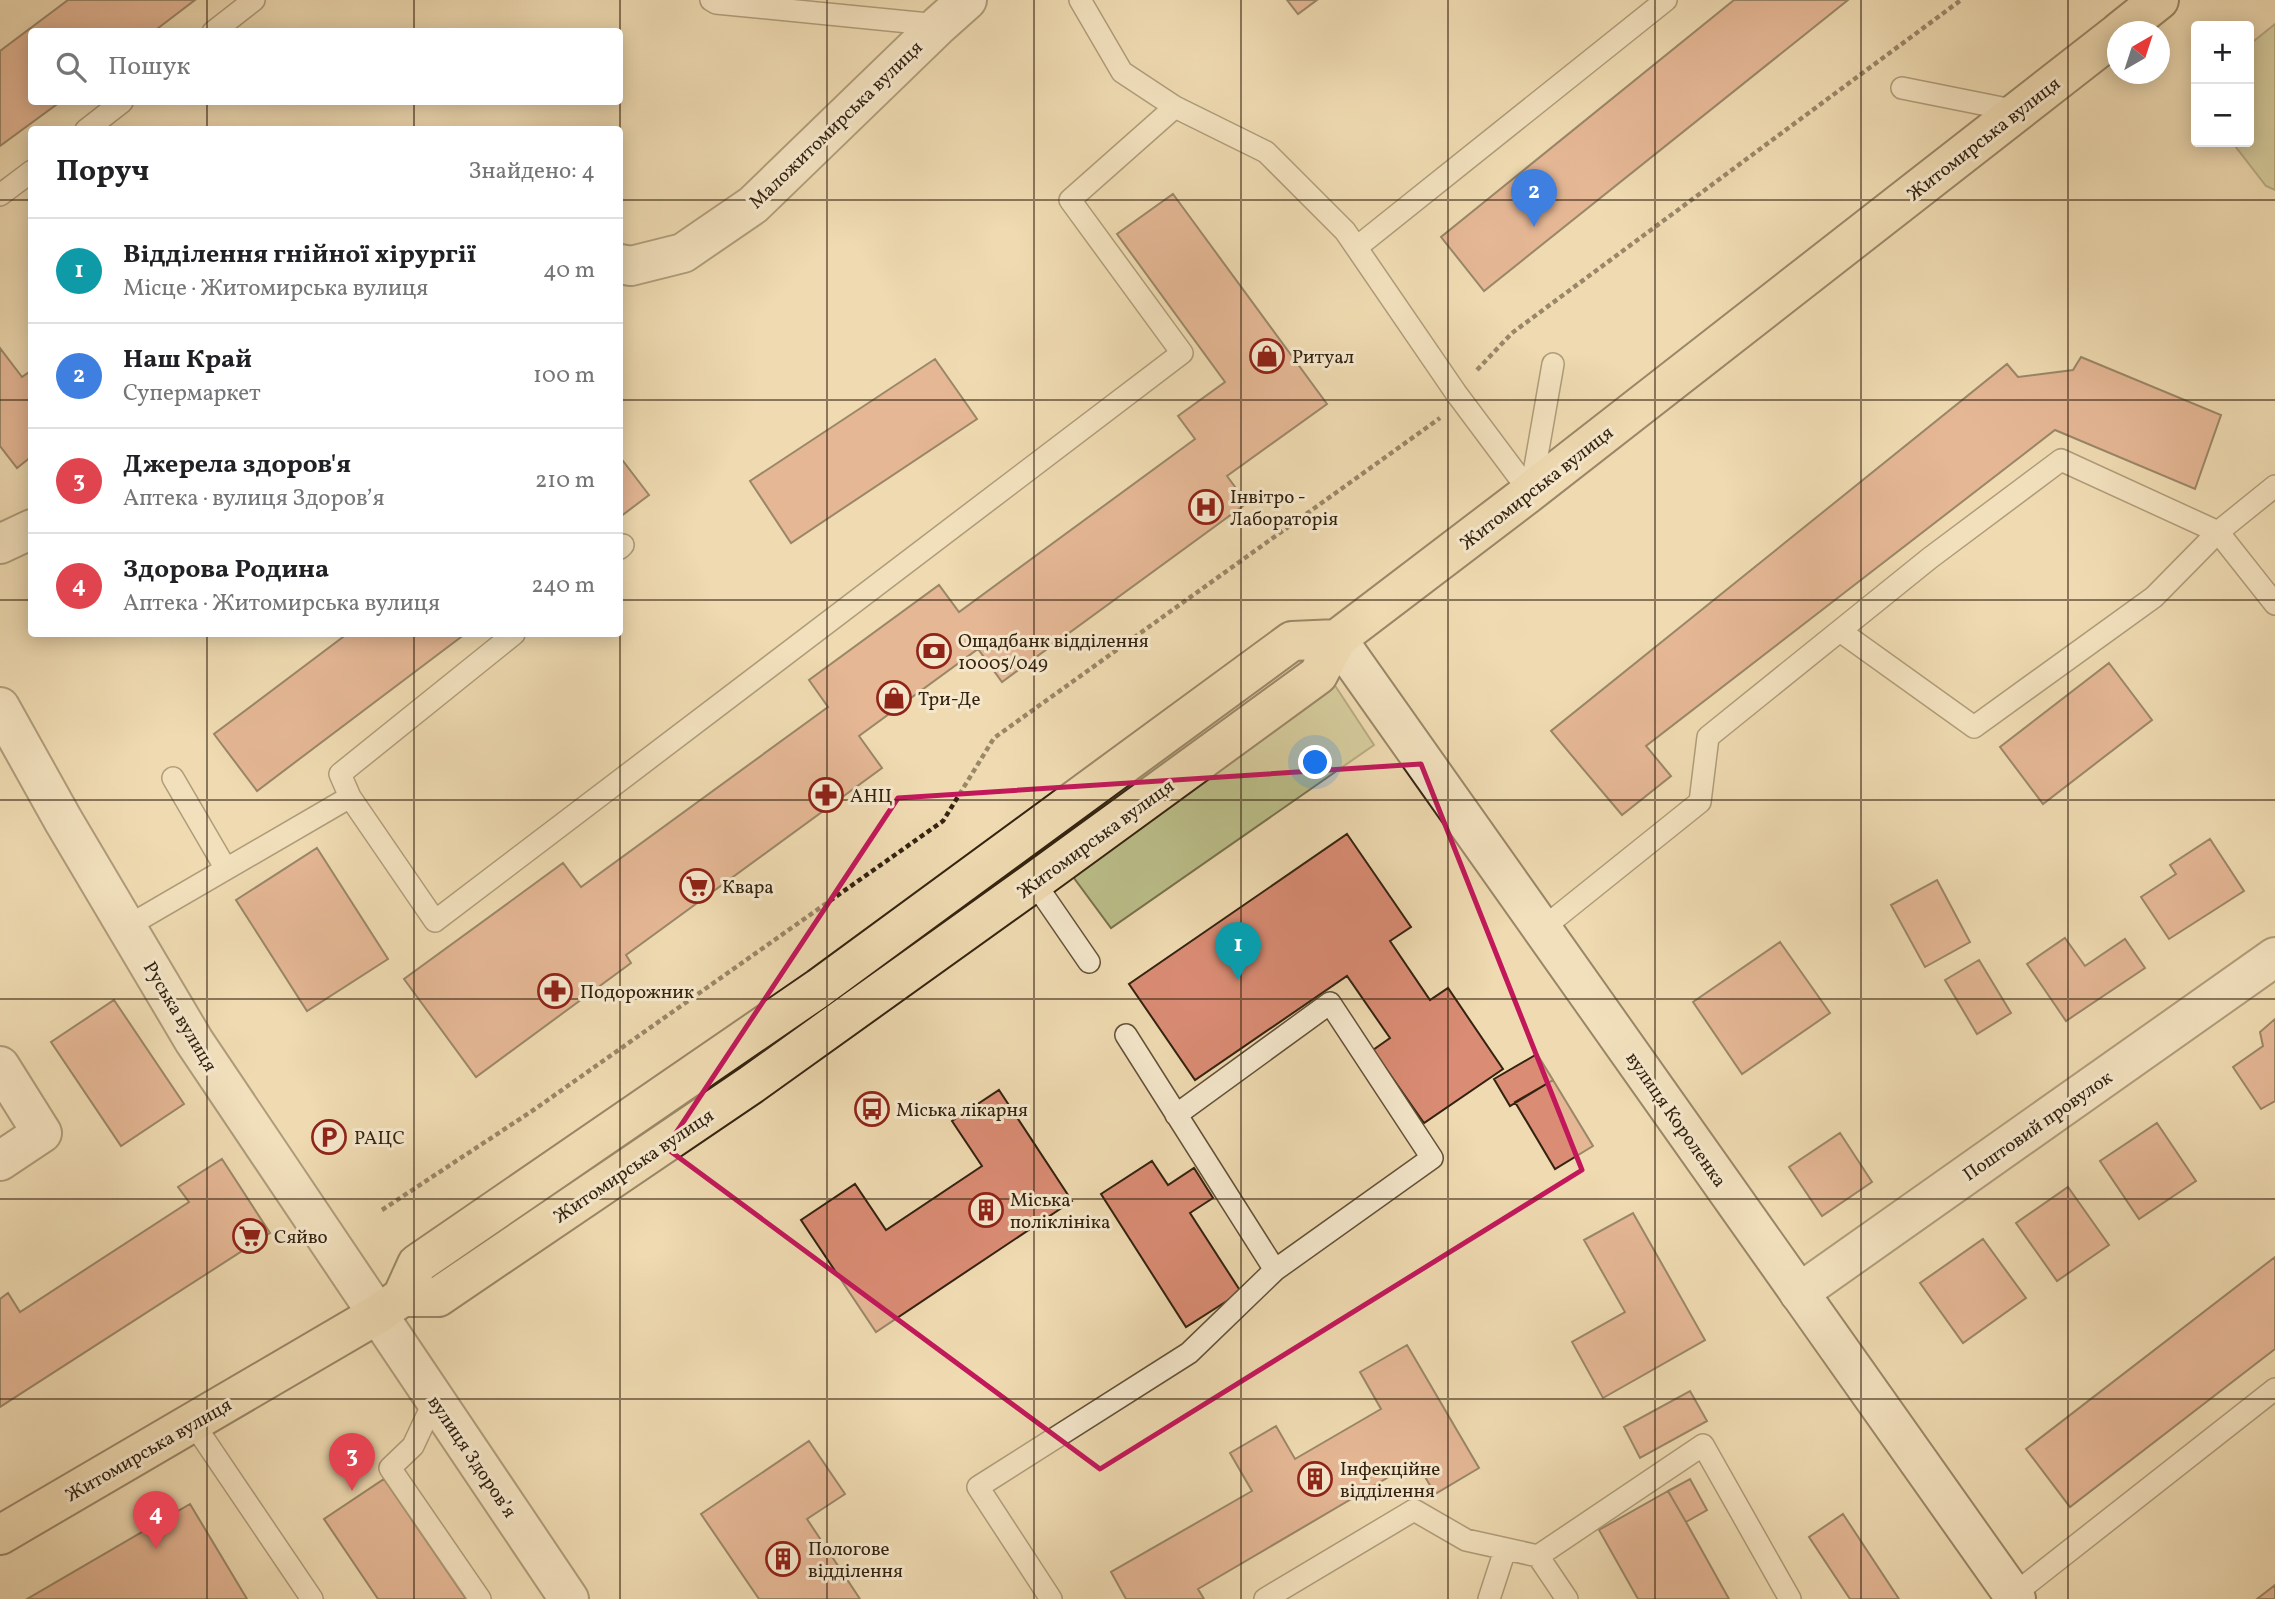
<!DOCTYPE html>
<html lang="uk">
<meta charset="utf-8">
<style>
body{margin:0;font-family:Vollkorn,serif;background:#f6f6f6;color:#202124}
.controls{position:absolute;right:21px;top:21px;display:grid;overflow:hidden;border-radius:7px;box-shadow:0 4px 18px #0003}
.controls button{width:63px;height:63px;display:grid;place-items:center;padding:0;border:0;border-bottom:2px solid #e0e0e0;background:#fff;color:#202124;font:35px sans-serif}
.compass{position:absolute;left:2107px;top:21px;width:63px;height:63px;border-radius:50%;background:#fff;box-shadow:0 4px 18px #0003;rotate:39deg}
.you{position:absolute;left:1316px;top:763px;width:24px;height:24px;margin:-18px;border:5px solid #fff;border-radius:50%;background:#1a73e8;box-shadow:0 0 0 10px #1a73e833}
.badge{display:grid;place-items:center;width:46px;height:46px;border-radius:50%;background:#d93025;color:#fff;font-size:23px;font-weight:700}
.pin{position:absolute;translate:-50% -58px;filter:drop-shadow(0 2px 4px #0008)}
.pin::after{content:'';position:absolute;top:37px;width:24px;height:21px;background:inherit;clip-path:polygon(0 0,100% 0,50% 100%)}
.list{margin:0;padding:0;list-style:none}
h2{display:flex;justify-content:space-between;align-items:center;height:91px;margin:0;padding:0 28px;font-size:30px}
h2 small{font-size:23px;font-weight:400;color:#757577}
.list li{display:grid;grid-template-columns:46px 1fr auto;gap:21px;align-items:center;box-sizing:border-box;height:105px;padding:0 28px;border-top:2px solid #e0e0e0}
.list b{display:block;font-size:26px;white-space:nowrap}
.list p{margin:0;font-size:23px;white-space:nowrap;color:#757577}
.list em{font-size:23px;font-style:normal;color:#757577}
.icon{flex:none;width:38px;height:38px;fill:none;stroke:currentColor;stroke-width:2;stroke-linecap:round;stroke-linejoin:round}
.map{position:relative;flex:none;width:2275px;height:1599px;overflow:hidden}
.search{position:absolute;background:#fff;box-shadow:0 4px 18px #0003;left:28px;top:28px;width:595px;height:77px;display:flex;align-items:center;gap:18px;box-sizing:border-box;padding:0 24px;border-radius:7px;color:#757577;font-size:26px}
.panel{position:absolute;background:#fff;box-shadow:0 4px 18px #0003;left:28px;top:126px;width:595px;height:511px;border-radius:7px}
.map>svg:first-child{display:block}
.green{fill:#bbbf8a;stroke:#78714d;stroke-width:2}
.building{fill:#da8c74;stroke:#342310;stroke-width:2}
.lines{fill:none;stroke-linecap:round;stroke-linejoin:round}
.service-casing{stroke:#635138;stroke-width:24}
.minor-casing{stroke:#635138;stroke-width:42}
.secondary-casing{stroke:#342310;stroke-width:42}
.primary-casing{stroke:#342310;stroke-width:42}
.path{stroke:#342310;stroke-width:4.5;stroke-dasharray:5 3.5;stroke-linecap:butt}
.service{stroke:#f5e7cc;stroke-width:21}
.minor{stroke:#f5e7cc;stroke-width:38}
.secondary{stroke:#f5e7cc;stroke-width:38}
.primary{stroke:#efdab1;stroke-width:38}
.marked{fill:none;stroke:#c2185b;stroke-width:5;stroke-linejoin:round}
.grid{fill:none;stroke:#342310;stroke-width:2;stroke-opacity:0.55}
.labels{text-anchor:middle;stroke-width:6;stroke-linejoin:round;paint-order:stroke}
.street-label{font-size:19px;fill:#342310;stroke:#f5e7cc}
.poi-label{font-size:19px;fill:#342310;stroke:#f5e7cc;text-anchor:start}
</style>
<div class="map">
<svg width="2275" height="1599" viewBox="0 0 2275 1599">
<rect width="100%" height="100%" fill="#efdab1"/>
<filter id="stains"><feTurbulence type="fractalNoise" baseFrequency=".00286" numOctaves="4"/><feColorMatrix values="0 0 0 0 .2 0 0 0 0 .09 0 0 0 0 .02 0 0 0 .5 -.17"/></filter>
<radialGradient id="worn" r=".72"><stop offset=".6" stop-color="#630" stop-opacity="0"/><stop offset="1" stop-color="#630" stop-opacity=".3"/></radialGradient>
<path class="green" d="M2275 24V190L2266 186 2232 142H2249V45Z
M1334 684 1374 745 1111 928 1071 874Z"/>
<path class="building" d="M68 0H195L153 32H32V102H60L0 146V51Z
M1287 0H1317L1298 14Z
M1734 0H1848L1484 291 1441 237Z
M1173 194 1327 404 1227 476 1247 503 1002 682 978 649 859 736 882 768 626 955 631 963 476 1077 404 979 563 863 581 887 828 707 809 680 939 585 959 612 1195 439 1178 416 1225 382 1117 234Z
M0 348 22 377 32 370V456L17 468 0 446Z
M2081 357 2221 415 2195 489 2055 430 1646 746 1671 776 1622 815 1551 731 2007 364 2018 377 2073 370Z
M935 359 977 419 791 543 750 481Z
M620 457 649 495 620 517Z
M347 634H465L257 791 214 734Z
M2109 663 2152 720 2043 804 2000 747Z
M1347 834 1411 927 1390 941 1430 1000 1448 988 1503 1069 1424 1123 1373 1050 1390 1038 1347 976 1195 1080 1129 984Z
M2210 839 2244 891 2169 939 2141 897 2176 874 2170 865Z
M317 848 388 959 307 1011 236 900Z
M1937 880 1970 942 1925 967 1891 905Z
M2065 938 2085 966 2125 939 2145 968 2066 1021 2027 964Z
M1780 942 1830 1013 1742 1074 1693 1002Z
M1979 960 2011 1013 1977 1034 1945 980Z
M114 1000 184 1104 121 1146 51 1042Z
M2275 1019V1101L2261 1109 2233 1067 2263 1046 2260 1032Z
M1537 1054 1553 1080 1510 1106 1494 1079Z
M1553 1080 1593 1146 1555 1169 1515 1102Z
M999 1090 1072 1201 876 1332 801 1220 855 1184 886 1230 982 1166 952 1121Z
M2157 1123 2196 1181 2139 1219 2100 1161Z
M1840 1133 1872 1182 1822 1216 1789 1167Z
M222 1159 270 1233 0 1407V1299L8 1293 20 1312 189 1202 178 1187Z
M1152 1161 1168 1185 1194 1168 1213 1198 1190 1213 1241 1292 1186 1327 1101 1194Z
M2068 1187 2109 1245 2057 1281 2016 1223Z
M1633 1213 1705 1340 1603 1398 1572 1342 1625 1312 1584 1240Z
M1983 1239 2026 1298 1963 1343 1920 1283Z
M2275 1257V1349L2070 1507 2026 1449Z
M1407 1345 1479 1468 1435 1494 1416 1461 1198 1589 1204 1599H1126L1111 1572 1252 1491 1230 1453 1276 1426 1295 1459 1381 1409 1360 1372Z
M1690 1391 1707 1421 1640 1458 1624 1427Z
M809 1441 845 1494 807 1519 860 1599H759L701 1514Z
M384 1479 466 1599H378L324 1519Z
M1690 1479 1707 1510 1686 1522 1668 1491Z
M1668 1491 1686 1522 1729 1599H1638L1599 1530Z
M190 1504 247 1599H27Z
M1843 1514 1899 1599H1850L1809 1537Z
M2275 1585V1599H2257Z"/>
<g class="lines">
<g class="service-casing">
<path id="service" d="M711 0 716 3 939 25
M1080 0 1122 72 1175 107 1266 152 1345 231 1456 393 1530 492
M213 32 254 0
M1902 88 2017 111
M86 130 122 102
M0 195 32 171
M1357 247 1666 0
M1531 490 1553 364
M620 548 623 545
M1840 631 1974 727 2154 597 2218 532 2275 486
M514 634 340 774 350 797 435 921 1182 353 1070 200 1175 107
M173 778 226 869
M1034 882 1089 962
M128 926 350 797
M1543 928 1700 802 1708 737 1930 558 2061 460 2218 532 2275 604
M1126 1035 1275 1270 1432 1158 1330 1003 1176 1115
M435 1399 413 1446 390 1468 480 1599
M193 1423 312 1599
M1538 1556 1567 1599
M2013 1595 2275 1389
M1051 1599 978 1487 1189 1353 1275 1270
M1265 1599 1414 1510 1466 1540 1538 1556 1703 1445 1790 1599
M1489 1599 1505 1550"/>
</g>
<g class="minor-casing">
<path id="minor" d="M620 264 631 266 683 253 753 205 939 25 967 0
M0 544 32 529
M0 707 63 820 194 1041 569 1599
M0 1066 42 1133 0 1161
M1799 1293 2275 957"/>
</g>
<g class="secondary-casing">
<path id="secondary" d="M1337 639 2016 1599"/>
</g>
<g class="primary-casing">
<path id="primary" d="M2119 32 2159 0
M402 1297 417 1264 819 988 1292 641 1337 639
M0 1535 378 1314 402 1297H438L752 1084 1034 882 1318 675 1337 639 1530 492 2118 33"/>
</g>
<path class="path" d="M1477 370 1512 333 1961 0
M382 1210 535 1109 943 821 994 738 1440 418"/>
<use href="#service" class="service"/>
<use href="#minor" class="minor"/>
<use href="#secondary" class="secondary"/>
<use href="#primary" class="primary"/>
</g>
<path d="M0 0H2275V1599H0ZM1421 764 1582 1170 1100 1469 666 1148 898 798Z" fill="#efdab1" fill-opacity=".55" fill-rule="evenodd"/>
<path class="marked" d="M1421 764 1582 1170 1100 1469 666 1148 898 798Z"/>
<path class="grid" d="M207 0V32M414 0V32M620 0V1599M827 0V1599M1034 0V1599M1241 0V1599M1448 0V1599M1655 0V1599M1861 0V1599M2068 0V1599M207 102V130M414 102V130M0 200H32M620 200H2275M0 400H32M620 400H2275M0 600H32M620 600H2275M207 634V1599M414 634V1599M0 800H2275M0 999H2275M0 1199H2275M0 1399H2275"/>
<defs>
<g id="shop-ring" transform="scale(1.75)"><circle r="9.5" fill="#f5e7cc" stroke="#8f2418" stroke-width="1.5"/><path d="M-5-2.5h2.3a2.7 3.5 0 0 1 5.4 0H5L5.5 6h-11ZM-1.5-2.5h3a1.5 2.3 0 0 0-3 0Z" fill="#8f2418"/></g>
<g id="hospital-ring" transform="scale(1.75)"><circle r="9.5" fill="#f5e7cc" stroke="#8f2418" stroke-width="1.5"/><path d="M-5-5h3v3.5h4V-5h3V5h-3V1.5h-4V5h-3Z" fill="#8f2418"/></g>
<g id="bank-ring" transform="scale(1.75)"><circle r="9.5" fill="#f5e7cc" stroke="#8f2418" stroke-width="1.5"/><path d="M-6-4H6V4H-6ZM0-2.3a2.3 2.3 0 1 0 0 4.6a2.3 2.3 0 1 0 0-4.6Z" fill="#8f2418"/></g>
<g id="pharmacy-ring" transform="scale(1.75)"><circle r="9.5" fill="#f5e7cc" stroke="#8f2418" stroke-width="1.5"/><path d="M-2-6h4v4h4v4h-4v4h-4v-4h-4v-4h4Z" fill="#8f2418"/></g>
<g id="supermarket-ring" transform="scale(1.75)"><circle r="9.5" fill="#f5e7cc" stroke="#8f2418" stroke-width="1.5"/><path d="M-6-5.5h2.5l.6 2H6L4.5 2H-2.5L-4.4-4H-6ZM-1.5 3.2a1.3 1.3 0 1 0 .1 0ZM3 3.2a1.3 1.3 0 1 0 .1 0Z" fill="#8f2418"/></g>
<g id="bus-ring" transform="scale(1.75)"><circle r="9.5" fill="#f5e7cc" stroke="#8f2418" stroke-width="1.5"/><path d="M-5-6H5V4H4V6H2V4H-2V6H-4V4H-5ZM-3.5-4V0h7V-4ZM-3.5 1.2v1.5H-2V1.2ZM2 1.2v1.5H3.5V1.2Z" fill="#8f2418"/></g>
<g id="parking-ring" transform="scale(1.75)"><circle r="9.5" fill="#f5e7cc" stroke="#8f2418" stroke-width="1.5"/><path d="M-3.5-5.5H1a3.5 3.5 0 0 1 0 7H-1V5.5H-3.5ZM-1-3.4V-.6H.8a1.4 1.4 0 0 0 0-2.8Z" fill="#8f2418"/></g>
<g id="building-ring" transform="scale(1.75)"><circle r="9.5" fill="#f5e7cc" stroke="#8f2418" stroke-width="1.5"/><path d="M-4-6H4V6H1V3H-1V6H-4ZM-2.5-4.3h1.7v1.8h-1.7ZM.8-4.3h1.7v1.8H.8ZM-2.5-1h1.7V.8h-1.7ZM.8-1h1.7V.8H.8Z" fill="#8f2418"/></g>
</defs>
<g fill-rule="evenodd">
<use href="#shop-ring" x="1267" y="356"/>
<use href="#hospital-ring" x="1206" y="507"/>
<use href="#bank-ring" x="934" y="651"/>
<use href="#shop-ring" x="894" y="698"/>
<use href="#pharmacy-ring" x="826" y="795"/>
<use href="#supermarket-ring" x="697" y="886"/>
<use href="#pharmacy-ring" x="555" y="991"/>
<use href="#bus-ring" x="872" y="1109"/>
<use href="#parking-ring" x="329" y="1137"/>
<use href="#building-ring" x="986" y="1210"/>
<use href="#supermarket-ring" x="250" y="1236"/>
<use href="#building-ring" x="1315" y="1479"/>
<use href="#building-ring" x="783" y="1559"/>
</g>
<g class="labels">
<g class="street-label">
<text transform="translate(835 124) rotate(-44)" y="7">Маложитомирська вулиця</text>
<text transform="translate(1983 138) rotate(-38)" y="7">Житомирська вулиця</text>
<text transform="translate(1536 487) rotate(-38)" y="7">Житомирська вулиця</text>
<text transform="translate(1095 838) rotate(-36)" y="7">Житомирська вулиця</text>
<text transform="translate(181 1016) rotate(59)" y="7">Руська вулиця</text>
<text transform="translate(1677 1119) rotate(55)" y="7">вулиця Короленка</text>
<text transform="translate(2037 1125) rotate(-35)" y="7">Поштовий провулок</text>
<text transform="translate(633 1165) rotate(-34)" y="7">Житомирська вулиця</text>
<text transform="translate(148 1449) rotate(-30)" y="7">Житомирська вулиця</text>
<text transform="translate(473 1456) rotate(56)" y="7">вулиця Здоровʼя</text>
</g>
<g class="poi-label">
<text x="1292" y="363">Ритуал</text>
<text x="1230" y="503">Інвітро -<tspan x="1230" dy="22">Лабораторія</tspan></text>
<text x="958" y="647">Ощадбанк відділення<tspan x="958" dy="22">10005/049</tspan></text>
<text x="918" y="705">Три-Де</text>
<text x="850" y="802">АНЦ</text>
<text x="722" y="893">Квара</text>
<text x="580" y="998">Подорожник</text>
<text x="896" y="1116">Міська лікарня</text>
<text x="354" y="1144">РАЦС</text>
<text x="1010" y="1206">Міська<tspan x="1010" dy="22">поліклініка</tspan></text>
<text x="274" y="1243">Сяйво</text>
<text x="1340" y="1475">Інфекційне<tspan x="1340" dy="22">відділення</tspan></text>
<text x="808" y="1555">Пологове<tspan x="808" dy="22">відділення</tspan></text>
</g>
</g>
<rect width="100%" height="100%" filter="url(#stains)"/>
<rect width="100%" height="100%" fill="url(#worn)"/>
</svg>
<div class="controls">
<button>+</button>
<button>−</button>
</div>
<svg class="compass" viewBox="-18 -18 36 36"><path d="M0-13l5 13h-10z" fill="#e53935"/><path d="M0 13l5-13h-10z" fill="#757577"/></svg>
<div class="you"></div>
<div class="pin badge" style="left:1238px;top:980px;background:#0f9aa8">1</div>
<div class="pin badge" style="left:1534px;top:227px;background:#3f7fe0">2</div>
<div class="pin badge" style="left:352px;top:1491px;background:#e0444e">3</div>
<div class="pin badge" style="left:156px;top:1549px;background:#e0444e">4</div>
<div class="search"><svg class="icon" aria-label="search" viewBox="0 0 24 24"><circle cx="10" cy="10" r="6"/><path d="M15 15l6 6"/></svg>Пошук</div>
<section class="panel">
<h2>Поруч<small>Знайдено: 4</small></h2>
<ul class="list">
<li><span class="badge" style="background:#0f9aa8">1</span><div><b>Відділення гнійної хірургії</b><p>Місце · Житомирська вулиця</p></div><em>40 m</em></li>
<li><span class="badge" style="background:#3f7fe0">2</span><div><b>Наш Край</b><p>Супермаркет</p></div><em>100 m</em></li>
<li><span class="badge" style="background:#e0444e">3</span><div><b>Джерела здоров'я</b><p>Аптека · вулиця Здоровʼя</p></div><em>210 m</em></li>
<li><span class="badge" style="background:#e0444e">4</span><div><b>Здорова Родина</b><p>Аптека · Житомирська вулиця</p></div><em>240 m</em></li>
</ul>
</section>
</div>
